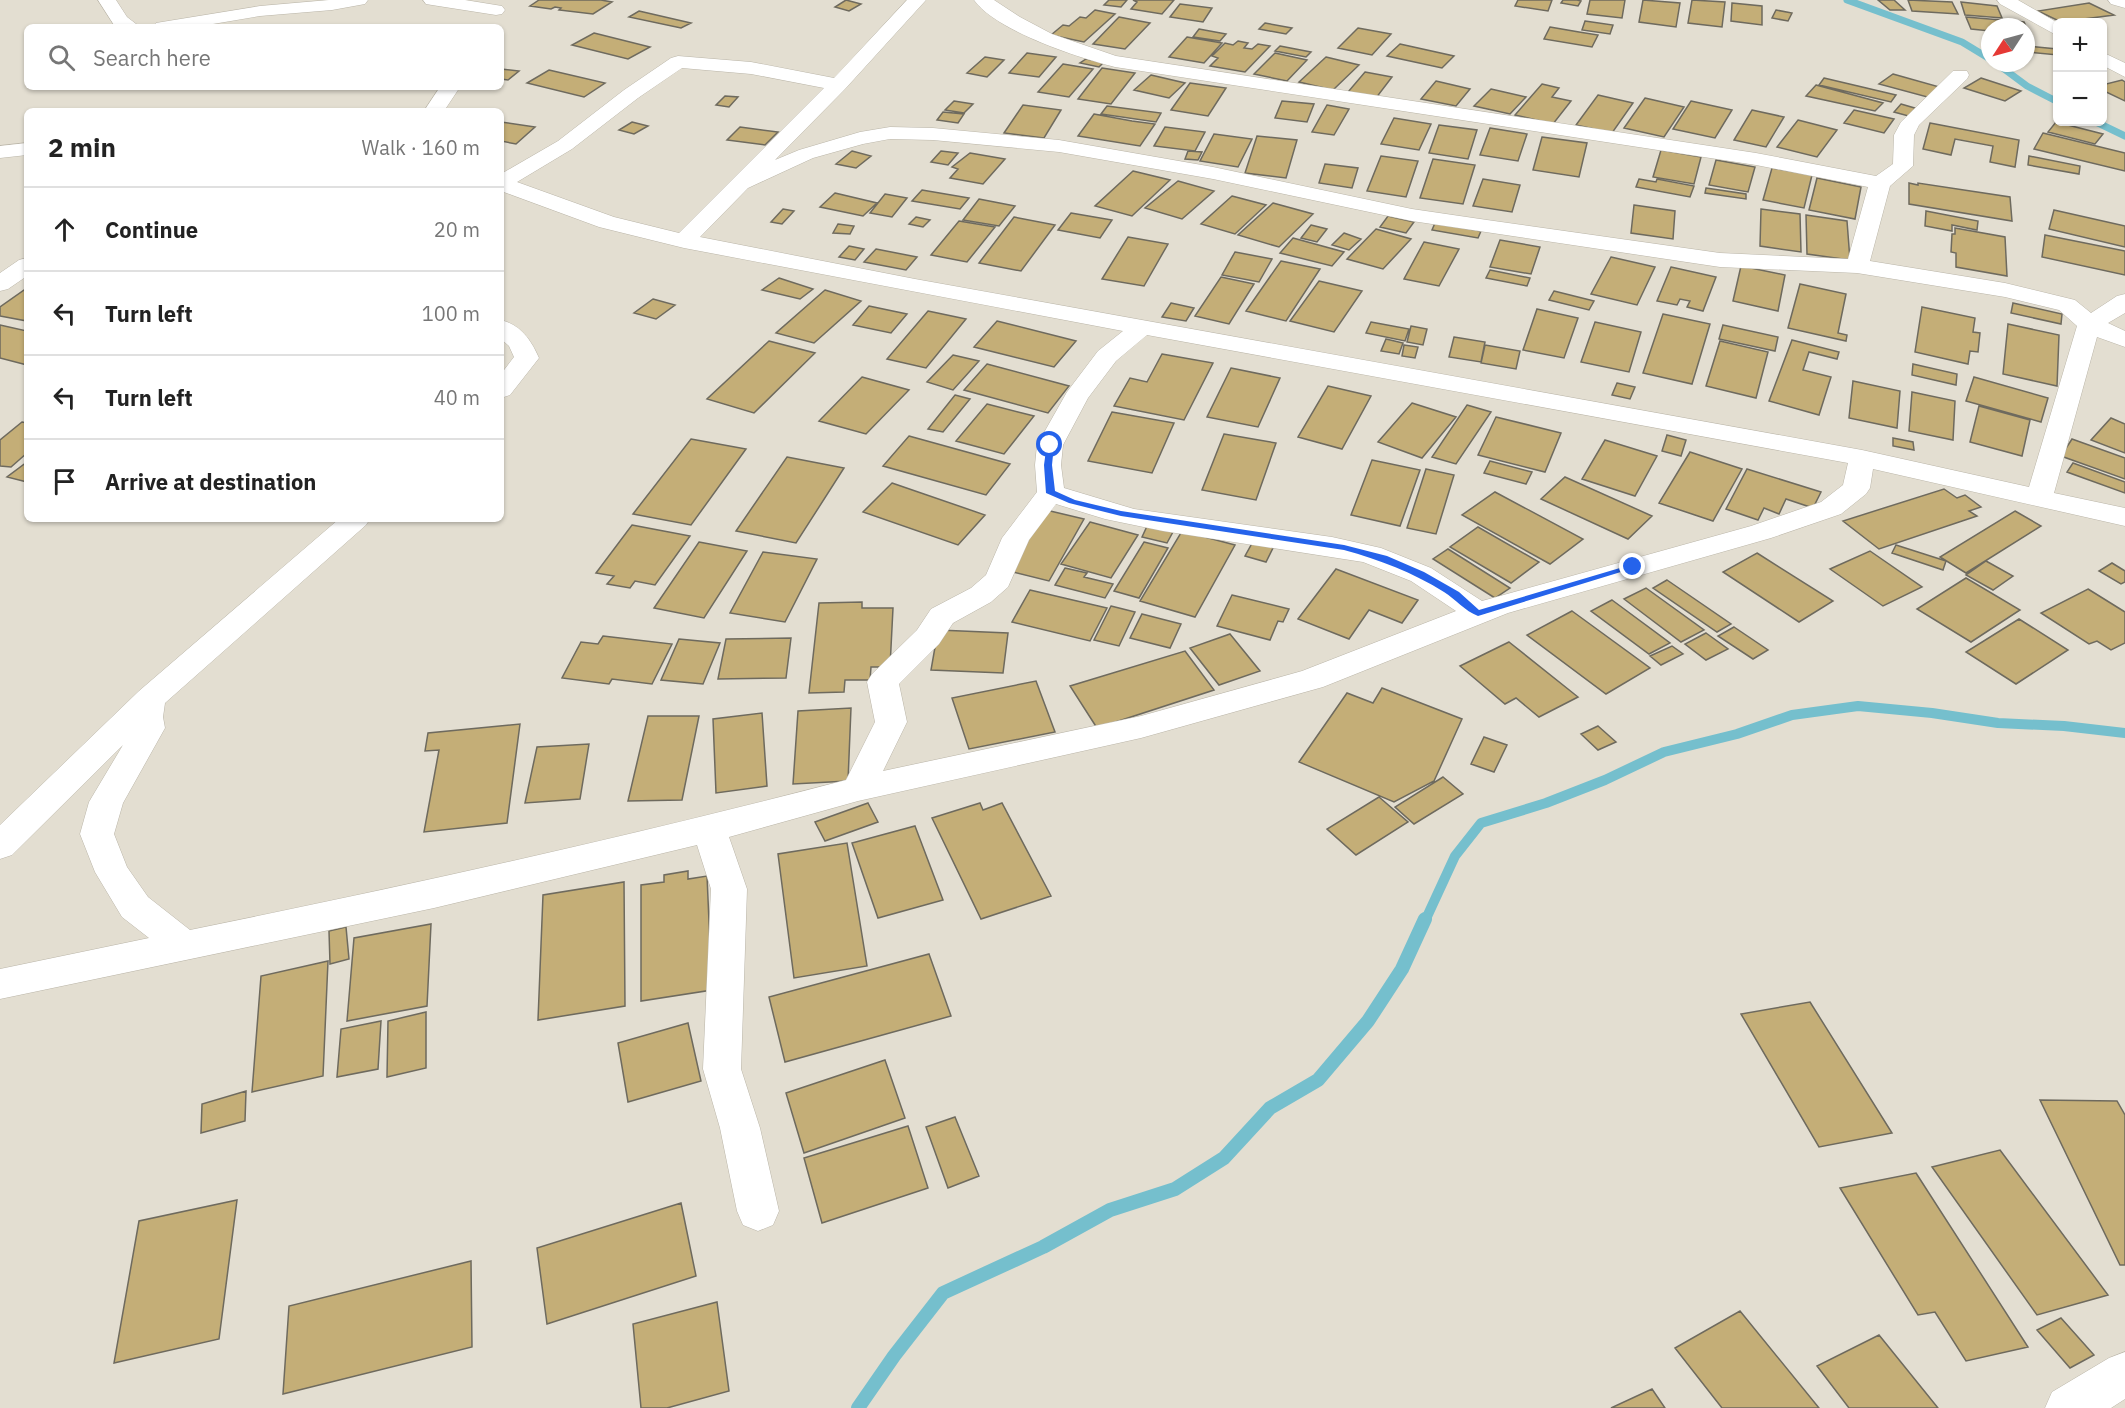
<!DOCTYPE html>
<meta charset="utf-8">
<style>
body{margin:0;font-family:"IBM Plex Sans",sans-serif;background:#f2f2f2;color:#222}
.controls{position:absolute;right:18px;top:18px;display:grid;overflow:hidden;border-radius:9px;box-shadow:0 2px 4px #0004}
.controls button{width:54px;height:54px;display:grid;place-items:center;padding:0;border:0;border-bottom:2px solid #e0e0e0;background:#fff;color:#222;font:30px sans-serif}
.compass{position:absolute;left:1981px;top:18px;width:54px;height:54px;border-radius:50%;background:#fff;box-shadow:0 2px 4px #0004;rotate:234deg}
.stop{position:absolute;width:18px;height:18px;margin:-14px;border:4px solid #2563eb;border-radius:50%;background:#fff}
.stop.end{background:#2563eb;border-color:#fff;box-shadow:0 2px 6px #0008}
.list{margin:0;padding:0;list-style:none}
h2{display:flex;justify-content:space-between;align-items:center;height:78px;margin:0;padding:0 24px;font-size:26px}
h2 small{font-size:20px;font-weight:400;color:#767676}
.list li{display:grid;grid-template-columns:39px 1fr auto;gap:18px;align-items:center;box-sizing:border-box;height:84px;padding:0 24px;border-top:2px solid #e0e0e0}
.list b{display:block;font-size:22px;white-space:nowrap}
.list em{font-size:20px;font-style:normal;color:#767676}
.icon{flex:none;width:33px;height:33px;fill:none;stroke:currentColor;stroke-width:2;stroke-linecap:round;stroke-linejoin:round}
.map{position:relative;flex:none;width:2125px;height:1408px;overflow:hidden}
.search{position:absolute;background:#fff;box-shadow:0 2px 4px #0004;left:24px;top:24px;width:480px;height:66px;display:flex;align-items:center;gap:15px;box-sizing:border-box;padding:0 21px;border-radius:9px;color:#767676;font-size:22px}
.panel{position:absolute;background:#fff;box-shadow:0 2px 4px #0004;left:24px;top:108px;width:480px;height:414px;border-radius:9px}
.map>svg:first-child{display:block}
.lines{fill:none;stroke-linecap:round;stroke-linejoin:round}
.stream-far2{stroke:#75bfcd;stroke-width:7}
.stream-far1{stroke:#75bfcd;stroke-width:10}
.stream{stroke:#75bfcd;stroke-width:14}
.building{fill:#c4ae77;stroke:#6e6a5e;stroke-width:1.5}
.street-casing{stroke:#bab5a8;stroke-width:1}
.street{fill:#fff;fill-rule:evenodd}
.route{fill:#2563eb}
</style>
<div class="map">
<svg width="2125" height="1408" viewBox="0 0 2125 1408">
<rect width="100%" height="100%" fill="#e3ded1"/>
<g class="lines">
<path class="stream-far2" d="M1847 0 1962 42 1990 59
M1996 63 2027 86 2058 102
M2096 122 2125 136"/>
<path class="stream-far1" d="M1425 921 1455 856 1481 823 1546 803 1605 780 1664 752 1737 734 1792 715 1858 706 1932 713 1998 723 2064 726 2125 733"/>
<path class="stream" d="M858 1408 894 1356 943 1293 1043 1247 1110 1210 1175 1189 1224 1158 1270 1108 1318 1080 1368 1021 1402 969 1425 919"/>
</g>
<path class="building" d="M539 0H601L612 2 593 14 559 10 561 8 555 7 551 9 530 6Z
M846 0 861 4 849 11 835 7Z
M1109 0H1127L1121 7 1104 5Z
M1133 0H1174L1162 14 1131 9 1137 2Z
M1518 0H1552L1548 11 1515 6Z
M1563 0H1577L1581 1 1578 6 1561 3Z
M1590 0H1625L1622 18 1587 14Z
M1643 0 1680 3 1676 27 1639 22Z
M1692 0 1725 2 1722 27 1688 23Z
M1878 0H1894L1905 10H1890Z
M1908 0 1952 2 1958 14 1912 11Z
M1961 2 1997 6 2002 18 1965 15Z
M1732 3 1762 6V25L1731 21Z
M2089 3 2114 15 2061 22 2038 11Z
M1180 4 1212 8 1203 22 1170 17Z
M1095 10 1115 14 1084 42 1051 35 1063 25 1069 26 1080 17 1086 18Z
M1776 10 1792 13 1788 21 1772 18Z
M639 11 691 23 681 28 629 17Z
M1119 17 1150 23 1125 49 1093 44Z
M1966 17 2024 22 2030 35 2026 34V27H1990V31L1971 29Z
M1585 21 1613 25 1610 34 1582 30Z
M1265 23 1292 28 1286 34 1259 29Z
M1550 27 1579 32 1598 35 1592 47 1544 39Z
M1358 28 1391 34 1372 55 1338 48Z
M1199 29 1226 34 1220 41 1193 37Z
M594 33 650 47 628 59 572 45Z
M1187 37 1222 43 1204 63 1169 57Z
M1238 41 1248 43 1244 48 1252 49 1258 44 1270 46 1245 72 1210 66 1218 58 1212 56 1225 43 1233 45Z
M1400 44 1454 56 1442 68 1387 56Z
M1280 46 1311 52 1306 57 1275 51Z
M2026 46 2057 49 2058 55 2026 52Z
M1027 53 1056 57 1039 77 1009 73Z
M1275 53 1307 60 1287 81 1254 74Z
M985 57 1004 60 987 77 967 73Z
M1326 57 1359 65 1333 90 1299 82Z
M1086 59 1104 62 1099 67 1080 63Z
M1063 64 1093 69 1069 97 1038 92Z
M1102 68 1135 73 1111 104 1078 99Z
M501 69 519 71 508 80 501 79Z
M549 70 605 83 584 97 527 83Z
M1365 72 1392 77 1376 98 1348 92Z
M1893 74 1943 88 1931 98 1879 84Z
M1151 75 1185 83 1169 98 1134 90Z
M1824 78 1896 95 1891 102 1819 85Z
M1981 78 2021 91 2005 101 1964 88Z
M2122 80 2125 82V101L2102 90V85Z
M1436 81 1470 89 1456 106 1421 99Z
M1190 83 1226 88 1208 116 1171 110Z
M1542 84 1559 88 1552 97 1571 101 1553 124 1515 115Z
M1816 85 1883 103 1875 111 1806 96Z
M1491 89 1526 97 1510 114 1474 106Z
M1598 95 1633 103 1612 133 1576 125Z
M725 96 738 97 729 107 716 105Z
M1645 98 1684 107 1664 137 1624 128Z
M954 101 973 104 964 113 945 110Z
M1282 101 1314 104 1307 122 1275 118Z
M1691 101 1732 110 1715 138 1673 129Z
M1901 104 1918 109 1912 117 1894 112Z
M1023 105 1061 110 1044 138 1004 133Z
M1327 105 1349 109 1334 135 1312 132Z
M1107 106 1161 113 1156 122 1101 114Z
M1752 110 1784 117 1766 147 1734 140Z
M1854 110 1894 119 1884 133 1844 123Z
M943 112 964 114 958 123 937 120Z
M1094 114 1132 121 1155 124 1140 146 1078 136Z
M1394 118 1431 124 1419 150 1381 144Z
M1798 120 1837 130 1817 157 1777 147Z
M501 122 535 127 516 144 501 141Z
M632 122 648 126 634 134 619 130Z
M2056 122 2103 134 2095 144 2048 132Z
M1930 123 2019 140 2015 167 1990 162 1993 146 1955 139 1951 155 1923 149Z
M1439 125 1477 130 1468 159 1429 153Z
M740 127 778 132 765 145 727 140Z
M1165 127 1205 132 1195 151 1154 146Z
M1490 128 1527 134 1518 161 1480 155Z
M2043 133 2125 153V171L2034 149Z
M1214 134 1252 139 1238 167 1200 161Z
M1257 136 1297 140 1286 178 1245 173Z
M1542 137 1587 143 1579 177 1533 170Z
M1661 150 1701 157 1694 184 1653 177Z
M852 151 871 156 856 168 836 164Z
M941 151 958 153 948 165 931 162Z
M1188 151 1202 152 1198 160 1185 159Z
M970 153 1005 159 983 184 950 178 958 169 952 167Z
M1381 156 1418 161 1406 197 1367 191Z
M2029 156 2080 166 2079 174 2028 165Z
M1433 159 1475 165 1463 204 1420 198Z
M1716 160 1755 167 1748 192 1709 185Z
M1325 164 1358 168 1352 188 1319 183Z
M1772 168 1812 175 1804 208 1763 200Z
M1133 171 1170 180 1132 216 1095 206Z
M1817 178 1861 187 1855 219 1809 210Z
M1483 179 1520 185 1512 212 1473 206Z
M1639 179 1656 182 1657 179 1694 186 1690 197 1636 187Z
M1178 181 1214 191 1182 219 1145 208Z
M1909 183 1918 185V183L2010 197 2012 221 1909 204Z
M1706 188 1746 194V199L1705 193Z
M922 190 969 198 960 209 912 201Z
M835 193 877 203 863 216 820 207Z
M885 194 907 198 892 217 870 213Z
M1232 196 1266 205 1235 234 1201 224Z
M979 199 1015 206 999 226 963 220Z
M1273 203 1313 214 1279 247 1238 235Z
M1634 205 1675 211 1673 239 1631 233Z
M783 209 794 211 782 224 771 222Z
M1761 209 1800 214 1801 252 1760 246Z
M2054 210 2125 226V247L2049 229Z
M1926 211 1978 221 1977 230 1952 225V231L1925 226Z
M1071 213 1112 220 1100 238 1058 230Z
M1806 215 1847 221 1850 260 1807 254Z
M1388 216 1414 222 1406 233 1380 227Z
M916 217 930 220 923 227 909 224Z
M1014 217 1055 225 1021 271 979 263Z
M959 221 995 227 967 262 931 255Z
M1435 223 1481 231 1478 238 1432 230Z
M838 224 854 226 850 234 833 233Z
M1311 225 1327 229 1317 242 1301 238Z
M1955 228 2005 237 2007 276 1956 267V253L1951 252 1952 234H1955Z
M1376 229 1411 239 1383 269 1347 259Z
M1344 233 1361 239 1349 250 1332 245Z
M2045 235 2125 251V275L2042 257Z
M1128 237 1168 244 1144 286 1102 279Z
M1293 238 1344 252 1332 266 1280 253Z
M1500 240 1540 247 1531 274 1490 267Z
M1424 242 1459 249 1439 286 1404 279Z
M849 246 864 249 855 260 839 257Z
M876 249 917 257 906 270 864 262Z
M1235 252 1272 259 1259 282 1222 275Z
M1611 257 1655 267 1637 305 1591 294Z
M1281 261 1320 269 1286 321 1246 311Z
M1741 266 1785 275 1778 311 1733 301Z
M1671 267 1716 277 1703 311 1687 307 1690 301 1680 299 1677 305 1657 301Z
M1490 270 1530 278 1527 286 1486 278Z
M1221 277 1254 284 1229 324 1195 316Z
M779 278 813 289 800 299 762 290Z
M1319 281 1362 291 1334 332 1290 321Z
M1800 284 1846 294 1838 333 1847 335 1846 341 1788 328Z
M27 288V321L0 316V307Z
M825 290 861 301 814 343 776 333Z
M1554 291 1594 301 1589 310 1549 300Z
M653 299 675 305 656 319 634 313Z
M1171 303 1194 308 1186 321 1162 317Z
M2013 303 2062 314 2061 324 2011 313Z
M869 306 907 314 891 333 853 325Z
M1922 307 1975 318 1973 332 1980 333 1978 352 1970 351 1968 364 1915 352Z
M1537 309 1578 318 1564 358 1523 350Z
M928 311 966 319 926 368 887 359Z
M1663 314 1710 324 1692 384 1643 373Z
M997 321 1076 341 1054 367 974 347Z
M1371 322 1409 329 1405 341 1366 333Z
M1595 322 1641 332 1629 372 1581 362Z
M2008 324 2059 335 2057 386 2003 374Z
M0 325 27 331V365L0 358Z
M1723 325 1778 337 1775 351 1719 339Z
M1411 326 1427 329 1423 345 1407 342Z
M1454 337 1485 342 1481 362 1449 357Z
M1386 339 1403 343 1399 354 1381 351Z
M1792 340 1839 352 1837 359 1809 352 1803 370 1831 377 1819 415 1769 401Z
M769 341 815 353 754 413 707 399Z
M1720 341 1768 352 1756 398 1706 386Z
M1404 345 1418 347 1415 358 1402 356Z
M1485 345 1520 351 1516 369 1481 363Z
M1162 354 1213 363 1184 420 1114 406 1130 378 1147 382Z
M953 355 979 361 953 390 927 382Z
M987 364 1069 386 1048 413 964 390Z
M1913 364 1957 374 1956 385 1912 375Z
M1231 368 1280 378 1258 427 1207 417Z
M862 377 909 390 866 434 819 421Z
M1974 377 2048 398 2041 422 1966 401Z
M1853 381 1900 391 1897 428 1849 418Z
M1617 383 1635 387 1630 399 1612 395Z
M1328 386 1371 396 1342 449 1298 437Z
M1912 392 1955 401 1953 440 1909 431Z
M955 395 970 399 943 432 928 429Z
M1412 403 1456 417 1422 458 1378 442Z
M987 404 1034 416 1004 454 956 441Z
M1467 405 1491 412 1456 464 1432 457Z
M1979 406 2030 420 2022 456 1970 442Z
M1112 412 1174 423 1152 473 1088 461Z
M1496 417 1561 433 1545 472 1478 455Z
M2111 418 2125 424V453L2091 440Z
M22 422 27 423V453L11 467 0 466V440Z
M1224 434 1276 443 1256 500 1202 490Z
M1667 435 1686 440 1681 456 1662 451Z
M909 436 1010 464 986 495 883 466Z
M1893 438 1913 442 1914 450 1893 446Z
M691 439 746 449 691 525 633 514Z
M2072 439 2125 458V479L2061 456Z
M1605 440 1657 456 1635 496 1582 479Z
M1690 452 1742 469 1713 521 1659 503Z
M787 457 844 468 796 543 736 531Z
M1372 460 1420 470 1400 526 1351 515Z
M1490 461 1532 472 1526 484 1484 473Z
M27 462V482L7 477Z
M2073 463 2125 482V493L2067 472Z
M1426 469 1454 475 1436 534 1407 528Z
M1747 469 1821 492 1813 508 1786 499 1779 514 1764 508 1758 520 1726 509Z
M1565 477 1652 516 1628 539 1541 499Z
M892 483 985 515 958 545 863 512Z
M1944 489 1957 498 1965 495 1981 507 1969 511 1977 516 1879 549 1843 521Z
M1495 492 1583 539 1550 564 1462 515Z
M1046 510 1084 519 1049 581 1009 571Z
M2015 511 2041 526 1966 573 1940 557Z
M1090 522 1138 535 1111 578 1061 564Z
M1148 524 1174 530 1167 543 1142 537Z
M632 525 690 536 655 585 635 581 630 588 607 584 614 576 596 573Z
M1478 527 1539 562 1511 583 1450 547Z
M1182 531 1235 545 1195 617 1140 601Z
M1255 538 1275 544 1266 562 1245 556Z
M699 542 747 551 704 618 654 608Z
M1144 542 1168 548 1139 598 1114 591Z
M1896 545 1946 561 1943 570 1892 553Z
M1448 549 1510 588 1495 598 1433 559Z
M1870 551 1922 587 1883 606 1830 569Z
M763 552 817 559 785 622 730 613Z
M1757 553 1833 601 1799 622 1723 572Z
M1986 561 2013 576 1993 590 1966 575Z
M2112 563 2125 571V582L2121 584 2099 571Z
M1065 568 1087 573 1084 577 1113 584 1105 598 1055 585Z
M1336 569 1418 600 1402 623 1369 610 1349 639 1298 619Z
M1966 578 2020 610 1971 642 1917 609Z
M1667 580 1731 624 1717 632 1653 588Z
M1646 588 1704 630 1681 642 1624 599Z
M2088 589 2125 612V643L2111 650 2097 641 2089 644 2041 613Z
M1030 590 1107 608 1090 641 1012 622Z
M1232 595 1289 609 1283 622 1278 621 1270 640 1217 626Z
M1612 600 1670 643 1649 654 1591 611Z
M862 602V608H893L890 667H871L870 680H845L844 692 809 693 819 603Z
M1111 606 1135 612 1119 646 1094 640Z
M1572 611 1650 668 1606 694 1527 635Z
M1142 614 1181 624 1170 648 1130 638Z
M2019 619 2068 650 2016 684 1966 652Z
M1734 627 1768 650 1753 659 1718 636Z
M938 630 1008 633 1003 673 931 670Z
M1706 633 1728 649 1706 660 1685 644Z
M1230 634 1260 671 1219 685 1190 648Z
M603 636 672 644 652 684 612 679 609 684 562 678 581 642 598 644Z
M791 638 786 678 718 679 726 639Z
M679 639 720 643 703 684 661 680Z
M1509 642 1578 697 1539 717 1516 698 1505 704 1460 666Z
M1672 646 1683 654 1661 665 1650 656Z
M1185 651 1214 690 1097 728 1070 686Z
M1036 681 1055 732 969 749 952 698Z
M1382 688 1462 719 1434 781 1394 802 1299 762 1347 693 1373 703Z
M851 708 848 781 793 784 798 711Z
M762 713 767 786 716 793 713 719Z
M648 716H699L682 800 628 801Z
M520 724 507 823 424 832 439 750 425 751 428 733Z
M1598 726 1616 742 1598 750 1581 734Z
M1484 737 1507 745 1494 772 1471 764Z
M589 744 580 799 525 803 537 747Z
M1443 777 1463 794 1414 824 1395 807Z
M1379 797 1408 822 1356 855 1327 829Z
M868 803 878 822 825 841 815 822Z
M980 803 983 810 1002 803 1051 896 981 919 932 818Z
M915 826 943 900 878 918 852 843Z
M847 843 867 966 794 978 778 854Z
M688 871V879L707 876 712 990 641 1001V885L664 882V875Z
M624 882 625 1006 538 1020 543 895Z
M431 924 427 1006 347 1021 354 938Z
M346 927 349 959 330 964 329 931Z
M929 954 951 1016 785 1062 769 997Z
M328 961 323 1076 252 1092 261 976Z
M1810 1002 1892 1133 1819 1147 1741 1014Z
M426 1012V1068L387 1077 388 1021Z
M381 1021 378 1069 337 1077 341 1029Z
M688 1023 701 1081 628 1102 618 1043Z
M885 1060 905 1118 804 1153 786 1093Z
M246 1091 245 1121 201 1133 202 1104Z
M2040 1100 2117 1101 2125 1115V1265H2120Z
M955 1117 979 1176 948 1188 926 1127Z
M908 1126 928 1188 822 1223 804 1158Z
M2000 1150 2108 1295 2037 1315 1932 1167Z
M1916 1173 2028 1347 1966 1361 1935 1312 1918 1315 1840 1188Z
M237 1200 219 1339 114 1363 139 1221Z
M681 1203 696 1276 547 1324 537 1248Z
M471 1261 472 1347 283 1394 289 1306Z
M717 1302 729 1391 667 1408H641L633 1324Z
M1740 1311 1819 1408H1722L1675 1348Z
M2061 1318 2094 1355 2070 1368 2037 1330Z
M1879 1335 1938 1408H1849L1817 1366Z
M1652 1389 1665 1408H1611Z"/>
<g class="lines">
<g class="street-casing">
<path id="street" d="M98 0H116L127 17 140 27H118L114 25Z
M329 0H368L365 4 332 10 260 16 195 27H153L156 23 162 22 260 6Z
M423 0H465L502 6 505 10 502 14 496 15 432 5 426 4Z
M907 0H926L845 89 775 160 799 150 860 132 890 127 933 128 1059 140 1213 167 1412 209 1487 220 1720 253 1848 259 1868 187 1756 165 1115 67C1079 58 996 31 974 0H994L1020 17 1052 34 1116 56 1756 153 1876 176 1893 164 1894 135 1901 122 1953 71H1967L1969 75 1967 79 1919 125 1914 135 1913 166 1890 186 1870 261 2005 283 2075 300 2091 313 2117 296 2125 294V313L2108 323 2125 331V347L2097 337 2054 493 2125 508V526L1873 469 1870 488 1866 494 1841 514 1771 538 1508 613 1323 687 1141 738 858 801 729 837 747 889 741 1069 760 1128 779 1211 773 1225 758 1231 743 1225 737 1211 720 1128 703 1069 711 889 697 845 434 908 0 999V969L149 938 122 917 95 872 80 834 89 802 123 745 12 855 0 859V825L139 691 339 519H370L366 525 165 703 163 717 165 728 123 803 114 834 127 867 148 897 190 930C410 885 629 837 846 780L875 722 867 682 872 674 917 630 931 609 971 588 986 575 1002 538 1037 492 1035 465 1037 445 1067 392 1098 351 1123 331 684 248 599 227 501 191V174L558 141 624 90 671 58 678 56 751 62 834 78ZM682 68 751 74 824 88 679 233 614 217 517 182 572 149 638 98ZM890 139 933 140 1059 152 1213 179 1412 221 1720 267 1857 273 2005 297 2059 310 2077 326 2029 487 1862 450 915 279 700 237 748 188 813 158 863 144ZM1147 335 1848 463 1843 485 1821 502 1751 526 1482 601 1431 568 1381 548 1332 537 1134 509 1064 488 1061 465 1063 445 1088 398 1116 361ZM1056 504 1105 519 1163 531 1363 562 1411 581 1456 611 1302 671 1141 716 883 771 907 722 899 684 939 644 953 623 991 602 1008 587 1029 540Z
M1997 0H2018L2058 23V36L2000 4Z
M2108 0H2125V8L2111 4Z
M2102 52 2125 63V77L2102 65Z
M440 87H460L444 111H424Z
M27 143V155L0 158V146Z
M27 258V276L8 289 0 291V273L19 260Z
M501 320C521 325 531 340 539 358L510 395 501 398V374L514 357 509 346 501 339Z
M2125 1352V1399L2111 1408H2045L2052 1392 2109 1358Z"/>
</g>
<use href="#street" class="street"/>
</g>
<path class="route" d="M1047 443 1054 445 1052 465 1055 491 1075 500 1121 511 1344 545 1387 556 1424 572 1459 592 1479 610 1630 565 1637 567 1478 616C1465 611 1455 599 1444 592 1412 572 1380 560 1344 550L1121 516 1069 503 1046 493 1044 465Z"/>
</svg>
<div class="controls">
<button>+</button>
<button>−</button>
</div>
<svg class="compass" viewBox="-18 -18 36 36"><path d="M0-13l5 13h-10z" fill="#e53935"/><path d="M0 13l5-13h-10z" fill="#767676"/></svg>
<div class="stop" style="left:1050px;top:445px"></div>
<div class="stop end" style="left:1633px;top:567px"></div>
<div class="search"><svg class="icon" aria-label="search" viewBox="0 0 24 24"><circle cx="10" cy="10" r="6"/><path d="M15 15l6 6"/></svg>Search here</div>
<section class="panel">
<h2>2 min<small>Walk · 160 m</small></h2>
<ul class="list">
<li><svg class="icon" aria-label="ahead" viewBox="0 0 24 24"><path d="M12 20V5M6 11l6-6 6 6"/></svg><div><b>Continue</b></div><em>20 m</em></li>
<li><svg class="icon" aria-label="left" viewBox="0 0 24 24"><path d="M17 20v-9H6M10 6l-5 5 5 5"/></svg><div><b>Turn left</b></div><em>100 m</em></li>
<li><svg class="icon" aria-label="left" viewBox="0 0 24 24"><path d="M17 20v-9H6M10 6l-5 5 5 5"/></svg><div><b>Turn left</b></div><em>40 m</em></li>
<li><svg class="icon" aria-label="arrive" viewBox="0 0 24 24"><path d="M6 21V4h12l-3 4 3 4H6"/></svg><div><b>Arrive at destination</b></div></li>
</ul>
</section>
</div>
